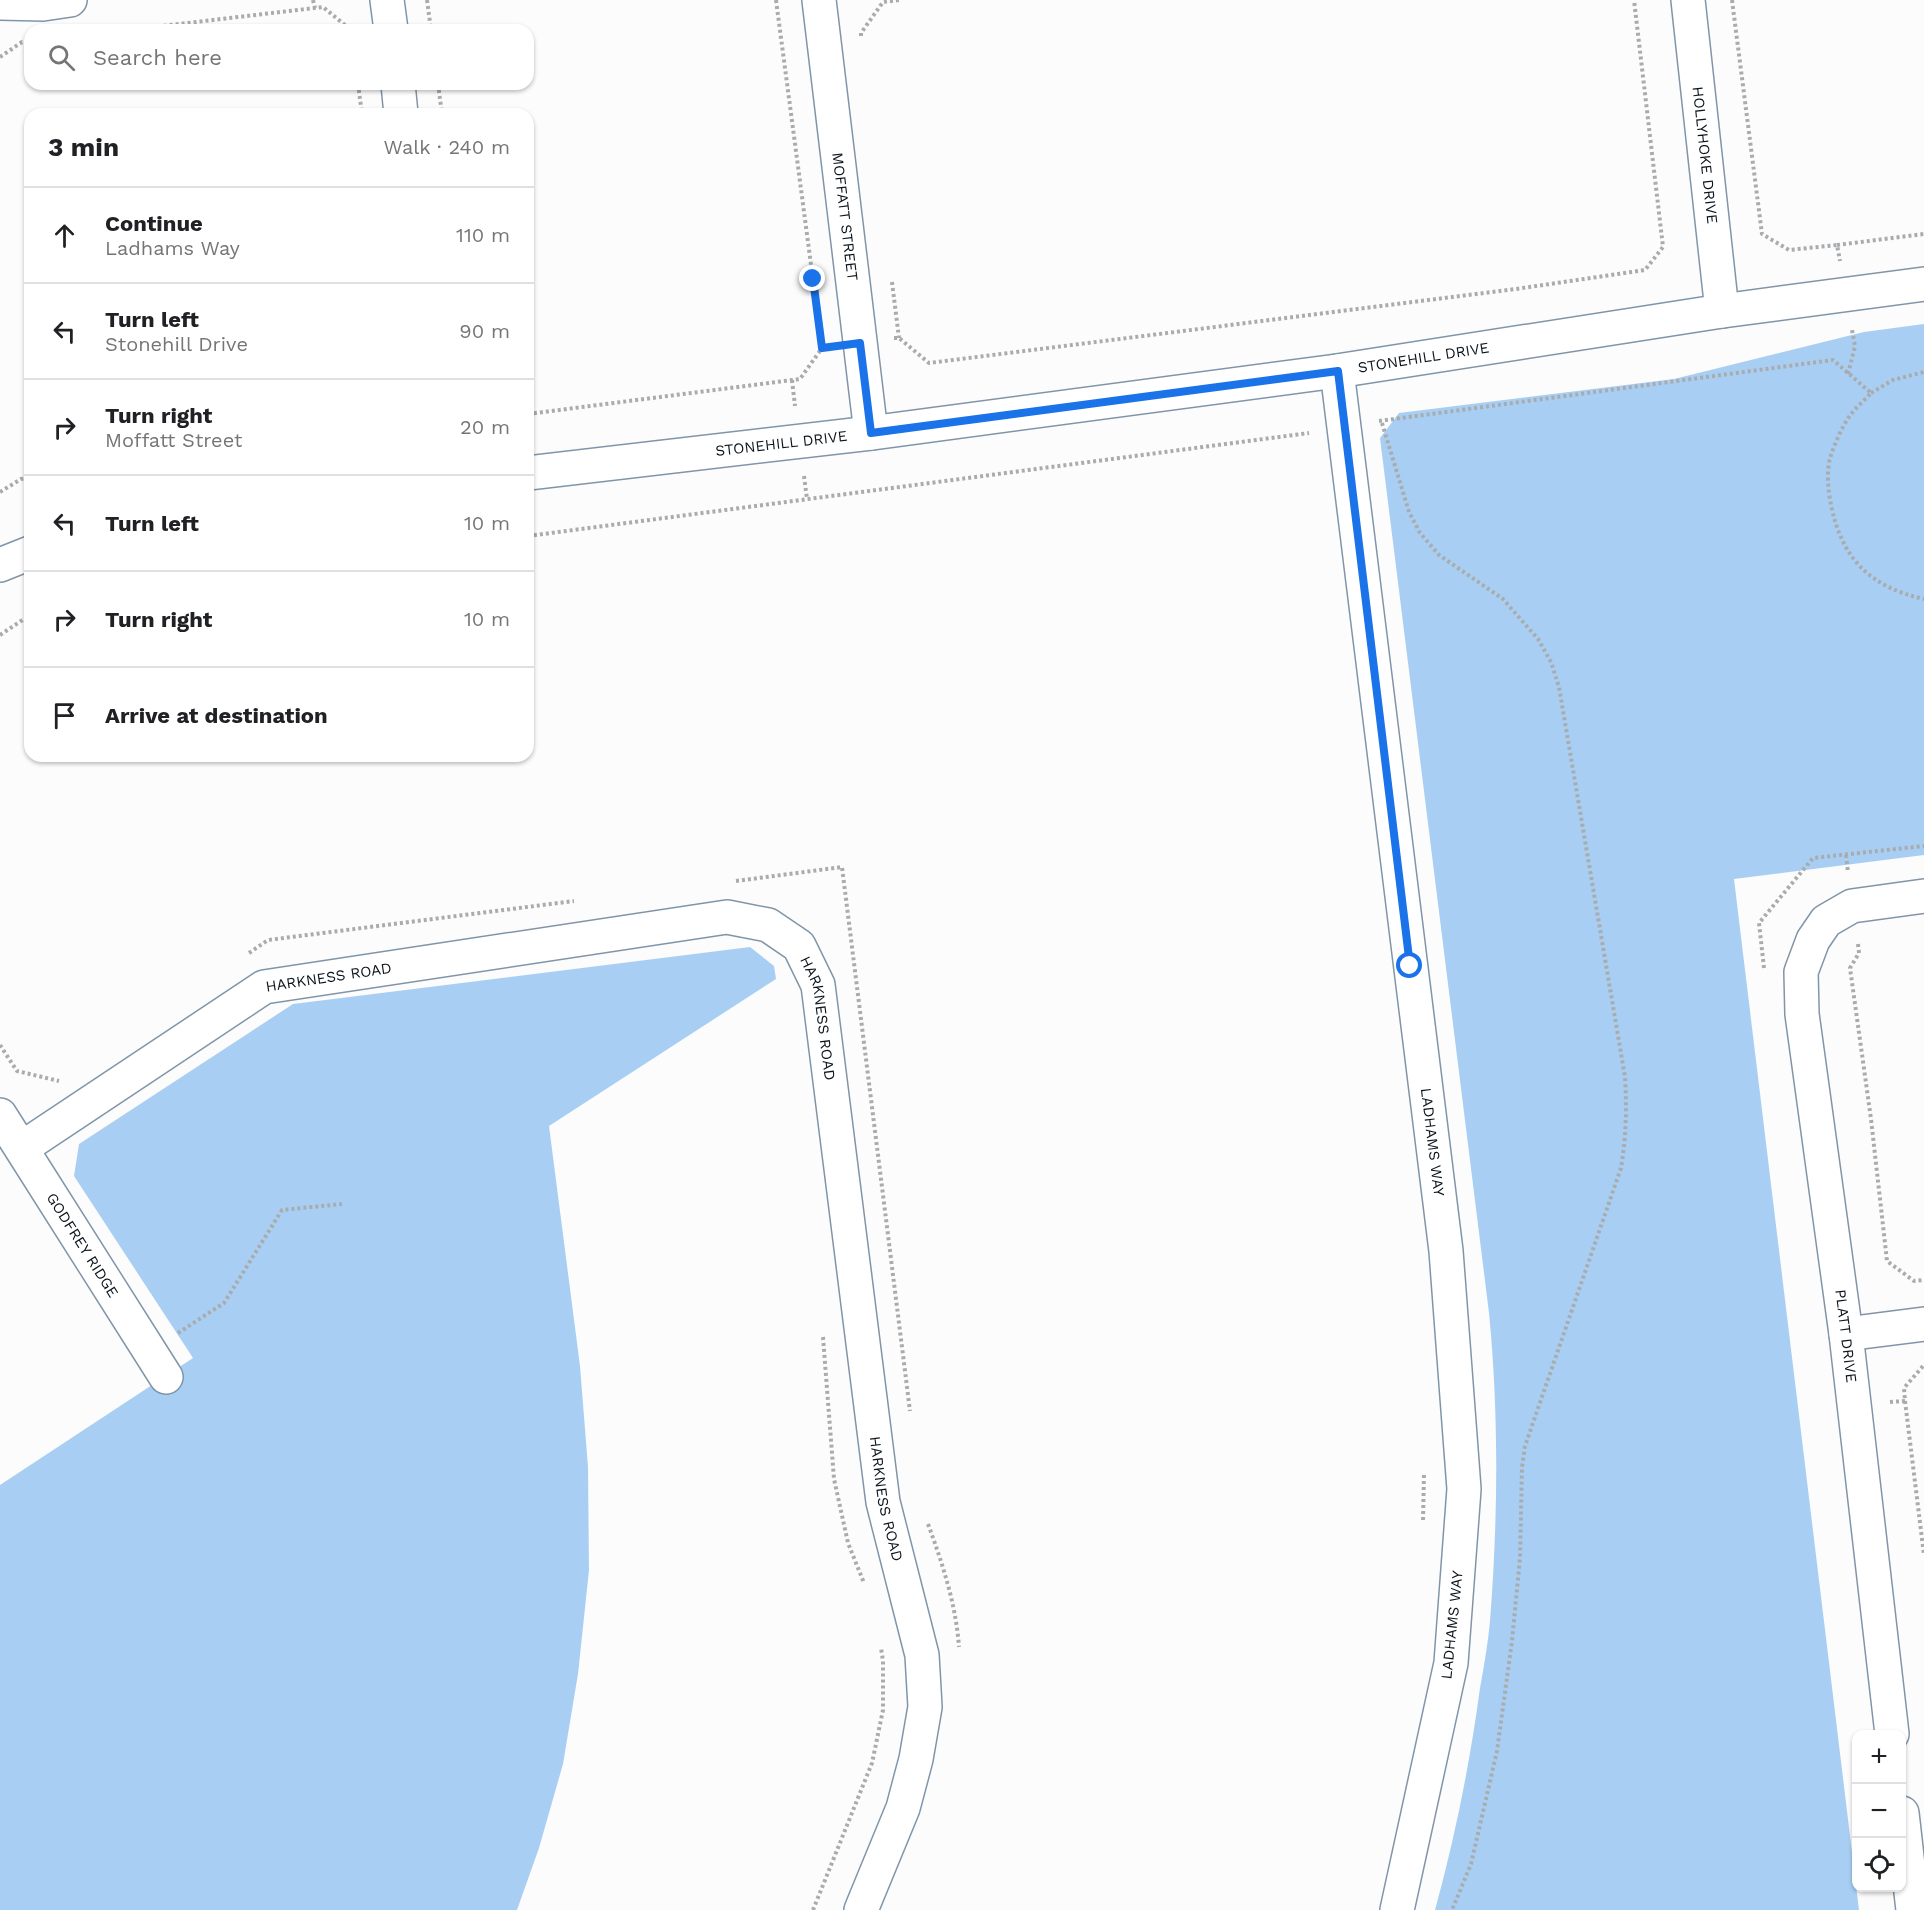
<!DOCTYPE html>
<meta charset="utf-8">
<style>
body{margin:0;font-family:"Work Sans",sans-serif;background:#f2f2f2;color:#202124}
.controls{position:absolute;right:18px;bottom:18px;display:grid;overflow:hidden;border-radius:12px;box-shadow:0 2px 4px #0004}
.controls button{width:54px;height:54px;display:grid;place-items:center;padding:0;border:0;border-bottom:2px solid #e0e0e0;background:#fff;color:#202124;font:30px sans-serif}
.stop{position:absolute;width:18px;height:18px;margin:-14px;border:4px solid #1a73e8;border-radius:50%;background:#fff}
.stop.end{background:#1a73e8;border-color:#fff;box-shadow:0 2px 6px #0008}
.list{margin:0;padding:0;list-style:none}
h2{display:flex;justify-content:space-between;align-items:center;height:78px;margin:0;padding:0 24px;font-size:26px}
h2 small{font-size:20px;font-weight:400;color:#757577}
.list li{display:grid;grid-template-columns:39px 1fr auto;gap:18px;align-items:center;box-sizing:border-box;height:96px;padding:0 24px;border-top:2px solid #e0e0e0}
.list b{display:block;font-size:22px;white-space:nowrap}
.list p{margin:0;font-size:20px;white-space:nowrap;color:#757577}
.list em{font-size:20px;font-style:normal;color:#757577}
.icon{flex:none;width:33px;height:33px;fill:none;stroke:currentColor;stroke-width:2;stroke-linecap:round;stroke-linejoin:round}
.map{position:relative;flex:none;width:1924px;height:1910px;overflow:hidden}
.search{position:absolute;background:#fff;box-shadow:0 2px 4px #0004;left:24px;top:24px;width:510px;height:66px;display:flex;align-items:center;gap:15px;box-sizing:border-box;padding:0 21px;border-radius:18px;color:#757577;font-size:22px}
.panel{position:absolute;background:#fff;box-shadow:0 2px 4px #0004;left:24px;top:108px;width:510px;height:654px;border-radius:18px}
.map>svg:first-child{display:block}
.green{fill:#a8cff3}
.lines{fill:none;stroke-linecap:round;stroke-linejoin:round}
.street-casing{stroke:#8195a9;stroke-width:36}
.secondary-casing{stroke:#8195a9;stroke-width:36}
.path{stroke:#a9acae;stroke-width:4;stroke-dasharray:3 3;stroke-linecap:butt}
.street{stroke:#fff;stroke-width:33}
.secondary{stroke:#fff;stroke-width:33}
.route{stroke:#1a73e8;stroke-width:8}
.labels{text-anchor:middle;stroke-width:5;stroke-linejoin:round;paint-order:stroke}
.street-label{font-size:15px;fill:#0c141b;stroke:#fff}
</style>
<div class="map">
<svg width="1924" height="1910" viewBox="0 0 1924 1910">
<rect width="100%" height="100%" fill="#fcfcfc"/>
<path class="green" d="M1924 324V855L1734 879 1859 1910H1435C1455 1837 1470 1763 1480 1688 1484 1666 1488 1643 1490 1621 1498 1518 1499 1415 1489 1313L1380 438 1399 413 1674 379 1864 332Z
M750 947 774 966 776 979 549 1126 580 1366 588 1467 589 1570 578 1674 563 1764 539 1848 517 1910H0V1485L193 1358 74 1176 79 1144 293 1004Z"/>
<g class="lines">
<g class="street-casing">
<g id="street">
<path d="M387 0 391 30"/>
<path id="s1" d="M819 0 871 433"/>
<path id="s2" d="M1688 0 1722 311"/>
<path d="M0 3 43 4 70 0"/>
<path d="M398 84 401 114"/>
<path id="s3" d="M1337 371 1446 1251 1464 1489 1451 1663 1397 1910"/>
<path id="s4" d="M0 1115 166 1377"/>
<path id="s5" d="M22 1148 264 987 727 917 768 925 799 946 818 985 883 1502 922 1655 925 1707 916 1759 903 1808 861 1910"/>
<path d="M1846 1334 1924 1324"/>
<path d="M1892 1734 1846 1334 1802 1014 1801 972 1813 940 1826 921 1852 906 1924 896"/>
<path d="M1902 1813 1913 1910"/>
</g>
</g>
<g class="secondary-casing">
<g id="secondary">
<path id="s6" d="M528 473 871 433 1337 371 1722 311 1924 284"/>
<path d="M0 565 30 553"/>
</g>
</g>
<path class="path" d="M313 0 315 8
M427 0 431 30
M776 0 822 348
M1732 0 1762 234 1789 250 1837 245 1840 261
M128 30 323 7 351 30
M861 36V33L883 2 900 0
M0 57 22 42H28
M358 84 362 114
M438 84 442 114
M1837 245 1924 234
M892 282 899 338
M894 338H899L929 363 1516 289 1645 270 1663 247 1634 0
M1848 374 1855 346 1852 330
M792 380 795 406
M1871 393 1893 380 1924 372
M528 414 800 379 822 348H827
M1379 421 1833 360 1871 393C1864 401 1855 408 1849 417 1842 427 1835 443 1831 455 1826 470 1828 490 1831 505 1842 559 1870 587 1924 599
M1382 423 1409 512 1420 533 1439 555 1503 599 1538 639 1551 662 1559 687 1625 1077C1627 1108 1626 1138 1621 1168L1525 1446 1522 1467 1520 1558 1512 1641 1497 1751 1471 1864 1452 1910
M804 476 807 499
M0 492 21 479 30 478
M528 536 1309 433
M0 635 30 615
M1846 855 1848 872
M736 881 842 867 910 1411
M1858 944 1859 953 1850 968 1871 1119 1887 1261 1914 1281 1924 1280
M249 953 268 940 574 901
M1764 968 1759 923 1813 858 1924 846
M0 1045 17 1071 59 1081
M178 1333 224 1303 282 1210 342 1204
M823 1337 834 1479 848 1543 864 1583
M1905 1401 1924 1555
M1890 1402 1905 1401 1904 1388 1924 1365
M1423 1520 1424 1473
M928 1524C943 1565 956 1605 959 1647
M813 1910 872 1763 883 1710V1661L881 1648"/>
<use href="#street" class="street"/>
<use href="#secondary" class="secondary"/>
</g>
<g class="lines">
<path class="route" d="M813 279 822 348 860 343 871 433 1338 371 1410 966"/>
</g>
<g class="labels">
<g class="street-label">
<text dy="5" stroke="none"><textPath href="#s2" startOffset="156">HOLLYHOKE DRIVE</textPath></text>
<text dy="5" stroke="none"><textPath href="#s1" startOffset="218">MOFFATT STREET</textPath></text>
<text dy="5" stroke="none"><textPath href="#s6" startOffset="903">STONEHILL DRIVE</textPath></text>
<text dy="5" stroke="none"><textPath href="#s6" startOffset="255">STONEHILL DRIVE</textPath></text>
<text dy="5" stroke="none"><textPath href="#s5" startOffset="356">HARKNESS ROAD</textPath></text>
<text dy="5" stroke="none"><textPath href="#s5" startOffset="914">HARKNESS ROAD</textPath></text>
<text dy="5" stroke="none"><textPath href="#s3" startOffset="777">LADHAMS WAY</textPath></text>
<text dy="5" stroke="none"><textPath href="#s4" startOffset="154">GODFREY RIDGE</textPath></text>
<text transform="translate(1846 1336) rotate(83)" y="5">PLATT DRIVE</text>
<text dy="5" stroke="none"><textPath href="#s5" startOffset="1400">HARKNESS ROAD</textPath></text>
<text transform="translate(1452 1625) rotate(-84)" y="5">LADHAMS WAY</text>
</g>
</g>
</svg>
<div class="controls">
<button>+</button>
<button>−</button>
<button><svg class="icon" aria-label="locate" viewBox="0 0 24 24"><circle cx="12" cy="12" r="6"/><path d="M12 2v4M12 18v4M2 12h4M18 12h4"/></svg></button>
</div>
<div class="stop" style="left:1410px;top:966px"></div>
<div class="stop end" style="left:813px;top:279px"></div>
<div class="search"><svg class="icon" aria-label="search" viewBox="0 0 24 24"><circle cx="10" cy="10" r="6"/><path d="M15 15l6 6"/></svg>Search here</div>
<section class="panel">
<h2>3 min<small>Walk · 240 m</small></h2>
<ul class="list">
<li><svg class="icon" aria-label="ahead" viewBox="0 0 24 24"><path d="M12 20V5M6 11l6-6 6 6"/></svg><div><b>Continue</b><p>Ladhams Way</p></div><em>110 m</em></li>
<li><svg class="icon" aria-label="left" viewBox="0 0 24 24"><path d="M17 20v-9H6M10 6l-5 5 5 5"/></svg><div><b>Turn left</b><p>Stonehill Drive</p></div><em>90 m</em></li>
<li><svg class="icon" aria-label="right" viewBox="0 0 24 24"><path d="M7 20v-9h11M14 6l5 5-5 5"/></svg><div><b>Turn right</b><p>Moffatt Street</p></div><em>20 m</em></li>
<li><svg class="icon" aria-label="left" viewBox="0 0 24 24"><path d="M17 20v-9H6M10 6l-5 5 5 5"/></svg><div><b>Turn left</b></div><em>10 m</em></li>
<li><svg class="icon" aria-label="right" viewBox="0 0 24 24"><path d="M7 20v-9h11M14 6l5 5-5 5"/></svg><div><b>Turn right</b></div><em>10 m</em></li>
<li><svg class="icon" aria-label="arrive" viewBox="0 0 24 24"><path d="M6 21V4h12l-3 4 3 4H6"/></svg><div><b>Arrive at destination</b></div></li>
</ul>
</section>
</div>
